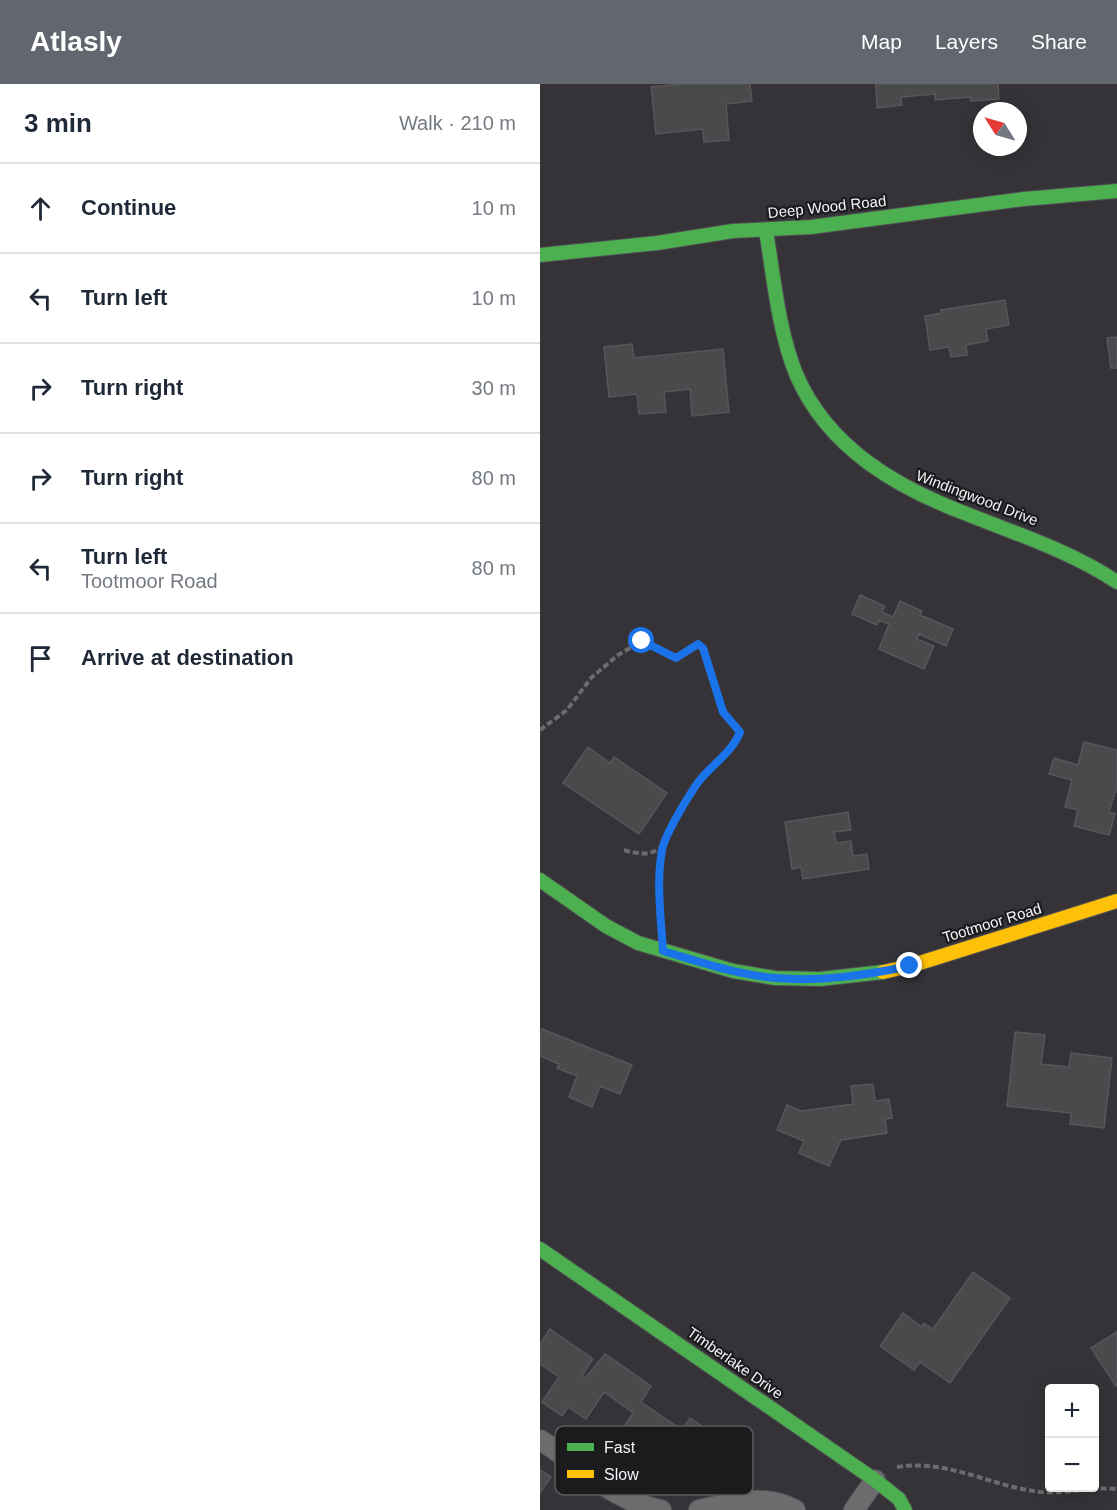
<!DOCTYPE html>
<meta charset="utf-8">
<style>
body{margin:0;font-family:Helvetica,sans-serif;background:#f6f6f7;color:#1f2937}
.controls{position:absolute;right:18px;bottom:18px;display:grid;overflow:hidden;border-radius:6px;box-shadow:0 3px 15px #0003}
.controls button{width:54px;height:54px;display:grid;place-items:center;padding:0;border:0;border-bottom:2px solid #e0e1e3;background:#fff;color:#1f2937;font:30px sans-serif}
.compass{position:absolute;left:433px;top:18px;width:54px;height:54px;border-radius:50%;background:#fff;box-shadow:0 3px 15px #0003;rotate:307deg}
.stop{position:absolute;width:18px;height:18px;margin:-14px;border:4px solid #1a73e8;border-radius:50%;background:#fff}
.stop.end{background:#1a73e8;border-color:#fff;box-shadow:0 2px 6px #0008}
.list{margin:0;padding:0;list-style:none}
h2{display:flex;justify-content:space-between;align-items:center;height:78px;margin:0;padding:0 24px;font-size:26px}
h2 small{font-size:20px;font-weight:400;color:#747a83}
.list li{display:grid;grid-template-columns:39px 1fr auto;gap:18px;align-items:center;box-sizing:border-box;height:90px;padding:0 24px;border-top:2px solid #e0e1e3}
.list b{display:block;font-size:22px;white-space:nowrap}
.list p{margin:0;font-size:20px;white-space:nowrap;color:#747a83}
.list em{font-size:20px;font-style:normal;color:#747a83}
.icon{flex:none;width:33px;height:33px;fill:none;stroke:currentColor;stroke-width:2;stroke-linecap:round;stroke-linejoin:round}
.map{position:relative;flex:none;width:577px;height:1426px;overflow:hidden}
header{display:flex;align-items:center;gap:36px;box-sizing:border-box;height:84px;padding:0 30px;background:#61666f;color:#fff}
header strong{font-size:28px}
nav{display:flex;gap:33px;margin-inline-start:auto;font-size:21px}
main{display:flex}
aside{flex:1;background:#fff}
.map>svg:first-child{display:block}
.building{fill:#4a494c;stroke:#58565a;stroke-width:1.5}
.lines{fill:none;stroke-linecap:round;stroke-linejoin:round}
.street-casing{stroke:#504f52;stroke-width:22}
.fast-casing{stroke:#504f52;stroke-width:16}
.slow-casing{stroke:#504f52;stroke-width:16}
.path{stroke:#6b6a6d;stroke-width:4;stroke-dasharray:6 3;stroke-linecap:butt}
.street{stroke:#6c6b6e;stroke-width:20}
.fast{stroke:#4caf50;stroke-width:14}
.slow{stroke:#ffc107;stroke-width:14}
.route{stroke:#1a73e8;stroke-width:8}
.labels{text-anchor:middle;stroke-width:4.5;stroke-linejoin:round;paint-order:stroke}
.street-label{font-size:15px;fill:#f4f3f7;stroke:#1b1a1d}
.key{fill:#1b1a1d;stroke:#5c5b5e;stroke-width:1.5}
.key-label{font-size:16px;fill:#f4f3f7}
</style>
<header>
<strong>Atlasly</strong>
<nav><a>Map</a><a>Layers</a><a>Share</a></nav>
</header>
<main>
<aside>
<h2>3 min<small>Walk · 210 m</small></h2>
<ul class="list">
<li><svg class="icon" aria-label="ahead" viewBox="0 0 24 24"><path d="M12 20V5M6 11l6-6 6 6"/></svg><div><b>Continue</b></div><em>10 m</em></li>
<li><svg class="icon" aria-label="left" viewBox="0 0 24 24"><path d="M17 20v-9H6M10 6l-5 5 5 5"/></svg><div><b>Turn left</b></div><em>10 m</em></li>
<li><svg class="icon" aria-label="right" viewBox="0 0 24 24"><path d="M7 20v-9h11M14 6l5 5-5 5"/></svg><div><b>Turn right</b></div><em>30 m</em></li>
<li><svg class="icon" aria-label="right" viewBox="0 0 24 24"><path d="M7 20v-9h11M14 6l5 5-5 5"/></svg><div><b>Turn right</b></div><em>80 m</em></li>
<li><svg class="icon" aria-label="left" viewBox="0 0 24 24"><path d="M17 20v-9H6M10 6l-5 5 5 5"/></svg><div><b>Turn left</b><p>Tootmoor Road</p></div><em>80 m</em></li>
<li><svg class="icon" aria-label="arrive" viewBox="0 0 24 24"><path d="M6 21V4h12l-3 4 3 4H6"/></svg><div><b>Arrive at destination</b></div></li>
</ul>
</aside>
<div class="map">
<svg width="577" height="1426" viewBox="0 0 577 1426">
<rect width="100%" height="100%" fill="#353337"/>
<path class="building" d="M141 0H210L212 17 186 20 189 56 164 58 163 45 116 50 111 3Z
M336 0H458L459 15 431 17 430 13 395 16V10L361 13 362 21 337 24Z
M465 216 469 241 446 245 448 257 426 261 427 271 411 273 409 263 390 266 385 232 401 229V226Z
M577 253V284H571L567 254Z
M92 260 94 274 183 265 189 328 152 332 150 305 124 308 126 328 99 330 97 310 69 313 64 263Z
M320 511 345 522 342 528 353 533 360 517 382 527 380 531 413 545 406 562 379 550 376 555 394 562 384 585 339 565 349 540 339 536 337 541 312 530Z
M544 658 577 666V708H575L569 728 575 730 569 751 534 742 538 726 525 723 532 696 509 690 514 674 538 681Z
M48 663 70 679 74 673 127 709 99 750 23 699Z
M308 728 311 746 294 748 296 759 311 757 313 772 327 770 329 785 263 795 261 783 252 785 245 738Z
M2 945 92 981 80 1010 60 1002 52 1023 29 1013 37 992 17 984 19 980 0 972V951Z
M475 948 505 951 501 980 529 983 531 969 572 974 564 1044 530 1040 531 1029 467 1022Z
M333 1000 335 1017 349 1015 352 1034 345 1035 347 1049 301 1056 289 1082 259 1069 264 1057 237 1046 247 1021 261 1027 313 1020 311 1002Z
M433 1188 470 1214 410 1299 380 1278 374 1286 340 1262 363 1229 382 1243 384 1239 393 1245Z
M10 1245 53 1275 42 1292 45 1294 65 1270 111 1302 101 1318 136 1342 131 1349 137 1353 150 1334 171 1348 174 1344 195 1358 168 1396 148 1382 154 1374 148 1370 130 1396 109 1382 105 1388 88 1376 98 1361 80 1348 93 1329 64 1308 46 1335 28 1323 22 1332 2 1318 19 1293 0 1280V1260Z
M577 1248V1301L576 1302 551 1264Z
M0 1386 11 1393 0 1409Z"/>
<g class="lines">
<g class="street-casing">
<path id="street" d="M0 1356C43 1382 70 1416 121 1426
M159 1426C191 1419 225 1409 255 1426
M314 1426 335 1396"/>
</g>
<g class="fast-casing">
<path id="fast" d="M226 147C234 194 238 245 256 290 288 365 359 405 432 432 482 452 532 468 577 498
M0 171 117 159 193 147 271 143 484 115 577 107
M0 796 66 842 98 859 193 887 235 894 280 895 343 888
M0 1165 335 1396 359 1415 365 1426"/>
</g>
<g class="slow-casing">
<path id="slow" d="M343 888 370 882 577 817"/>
</g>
<path class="path" d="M0 646 27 626 51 594 78 571 102 557 136 574 158 560 163 564 183 628 200 648 196 657 168 686 147 714 122 764 120 801 122 843
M84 766C98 770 108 772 121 764
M357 1383C405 1375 447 1400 493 1407 521 1412 549 1402 577 1405"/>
<use href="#street" class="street"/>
<use href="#fast" class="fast"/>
<use href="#slow" class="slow"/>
</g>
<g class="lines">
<path class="route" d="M102 557 136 574 158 560 163 564 183 628 200 648C193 667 172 681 159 697 149 711 125 750 122 766 116 798 121 834 123 867 160 878 198 891 236 894 281 898 326 891 370 882"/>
</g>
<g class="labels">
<g class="street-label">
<text transform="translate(287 123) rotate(-6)" y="5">Deep Wood Road</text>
<text transform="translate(437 414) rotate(21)" y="5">Windingwood Drive</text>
<text transform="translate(452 839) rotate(-17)" y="5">Tootmoor Road</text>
<text transform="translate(195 1279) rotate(35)" y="5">Timberlake Drive</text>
</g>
</g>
<rect x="15" y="1342" width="198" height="69" rx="9" class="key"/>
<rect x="27" y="1359" width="27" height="8" fill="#4caf50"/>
<rect x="27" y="1386" width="27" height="8" fill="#ffc107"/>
<g class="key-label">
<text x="64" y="1369">Fast</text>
<text x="64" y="1396">Slow</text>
</g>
</svg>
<div class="controls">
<button>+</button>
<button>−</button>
</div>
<svg class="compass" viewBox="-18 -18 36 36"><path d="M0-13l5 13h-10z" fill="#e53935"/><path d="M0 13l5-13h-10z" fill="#747a83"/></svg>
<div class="stop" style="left:102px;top:557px"></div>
<div class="stop end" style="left:370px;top:882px"></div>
</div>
</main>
